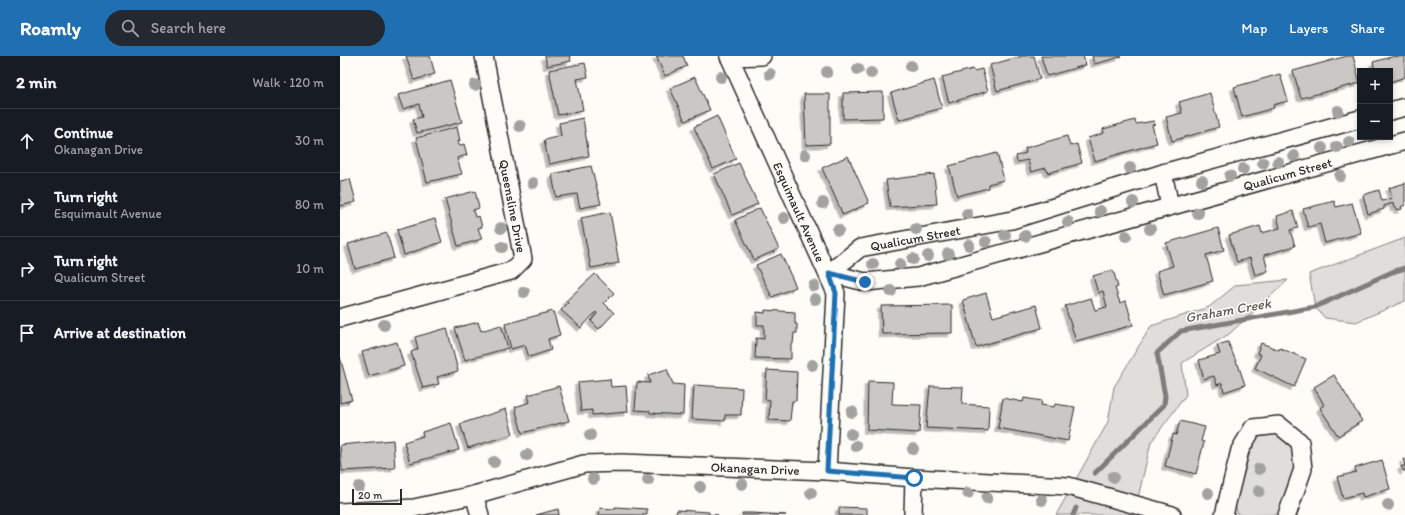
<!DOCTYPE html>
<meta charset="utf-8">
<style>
body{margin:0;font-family:Itim,sans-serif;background:#242831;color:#f1f3f6}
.controls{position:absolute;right:12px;top:12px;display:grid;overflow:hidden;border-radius:0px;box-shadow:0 2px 6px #0003}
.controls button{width:36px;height:36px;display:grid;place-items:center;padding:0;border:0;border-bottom:1px solid #363941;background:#171b24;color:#f1f3f6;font:20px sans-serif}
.scale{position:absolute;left:12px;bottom:10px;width:50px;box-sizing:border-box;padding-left:4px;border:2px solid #2b2b2b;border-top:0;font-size:11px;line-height:14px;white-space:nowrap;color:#2b2b2b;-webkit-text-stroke:3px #fdfcf7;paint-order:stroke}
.stop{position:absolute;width:12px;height:12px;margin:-9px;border:3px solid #1f6fb2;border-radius:50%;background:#fff}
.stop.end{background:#1f6fb2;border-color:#fff;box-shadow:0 1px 4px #0008}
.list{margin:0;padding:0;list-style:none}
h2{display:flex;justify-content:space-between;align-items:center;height:52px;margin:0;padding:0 16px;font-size:17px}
h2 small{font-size:13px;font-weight:400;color:#9ea1a6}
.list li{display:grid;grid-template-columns:26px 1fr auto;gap:12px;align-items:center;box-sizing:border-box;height:64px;padding:0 16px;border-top:1px solid #363941}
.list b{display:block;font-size:15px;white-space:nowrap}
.list p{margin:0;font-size:13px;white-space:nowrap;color:#9ea1a6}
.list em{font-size:13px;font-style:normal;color:#9ea1a6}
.icon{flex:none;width:22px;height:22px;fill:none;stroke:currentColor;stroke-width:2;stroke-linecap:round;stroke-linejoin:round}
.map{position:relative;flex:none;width:1065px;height:459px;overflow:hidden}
header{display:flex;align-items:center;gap:24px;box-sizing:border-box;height:56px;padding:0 20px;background:#1f6fb2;color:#fff}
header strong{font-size:19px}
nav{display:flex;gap:22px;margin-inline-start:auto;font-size:14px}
.search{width:280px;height:36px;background:#242831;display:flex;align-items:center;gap:10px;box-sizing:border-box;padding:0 14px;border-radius:22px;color:#9ea1a6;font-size:15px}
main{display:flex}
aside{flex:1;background:#171b24}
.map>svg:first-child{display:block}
.green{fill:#dfdeda;stroke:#858482}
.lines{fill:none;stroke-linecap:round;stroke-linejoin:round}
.stream{stroke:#7e7d7b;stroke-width:5}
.building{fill:#c9c8c4;stroke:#2b2b2b;filter:url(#shadow)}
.minor-casing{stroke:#2b2b2b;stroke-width:20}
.minor{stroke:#fdfcf7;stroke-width:17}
.tree{fill:#a2a29f}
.route{stroke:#1f6fb2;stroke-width:5}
.labels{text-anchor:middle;stroke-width:3;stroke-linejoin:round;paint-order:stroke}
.street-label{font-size:13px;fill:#2b2b2b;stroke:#fdfcf7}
.water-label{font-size:14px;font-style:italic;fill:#5b5b5a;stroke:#fdfcf7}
</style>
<header>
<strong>Roamly</strong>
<div class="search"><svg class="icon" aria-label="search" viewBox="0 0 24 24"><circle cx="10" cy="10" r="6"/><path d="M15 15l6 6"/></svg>Search here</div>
<nav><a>Map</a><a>Layers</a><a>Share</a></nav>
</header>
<main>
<aside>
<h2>2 min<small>Walk · 120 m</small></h2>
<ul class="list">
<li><svg class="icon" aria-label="ahead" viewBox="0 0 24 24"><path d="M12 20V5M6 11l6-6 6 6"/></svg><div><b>Continue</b><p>Okanagan Drive</p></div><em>30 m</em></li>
<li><svg class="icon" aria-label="right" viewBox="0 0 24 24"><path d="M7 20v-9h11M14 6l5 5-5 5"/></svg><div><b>Turn right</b><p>Esquimault Avenue</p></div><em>80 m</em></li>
<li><svg class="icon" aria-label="right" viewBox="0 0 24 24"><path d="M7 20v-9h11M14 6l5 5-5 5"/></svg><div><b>Turn right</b><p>Qualicum Street</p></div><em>10 m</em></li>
<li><svg class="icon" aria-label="arrive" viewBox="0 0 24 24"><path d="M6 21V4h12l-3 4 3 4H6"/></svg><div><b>Arrive at destination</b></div></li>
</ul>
</aside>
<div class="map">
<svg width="1065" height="459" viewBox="0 0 1065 459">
<defs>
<filter id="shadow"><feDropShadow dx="-3.5" dy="3.5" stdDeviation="0" flood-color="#0004"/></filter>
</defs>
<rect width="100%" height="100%" fill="#fdfcf7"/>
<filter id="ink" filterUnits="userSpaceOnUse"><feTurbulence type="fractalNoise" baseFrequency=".025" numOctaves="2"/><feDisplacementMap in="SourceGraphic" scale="8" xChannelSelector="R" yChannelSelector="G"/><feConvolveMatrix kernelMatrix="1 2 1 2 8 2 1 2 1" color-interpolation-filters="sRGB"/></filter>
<g filter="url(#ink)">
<path class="green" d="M1065 182V245L1016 266 985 262 975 251 969 218Z
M948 224 889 278 842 307 846 339 811 386 794 459H716L768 366 774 331 811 270 869 251 896 229Z
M925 378H939L950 381 957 408 940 459H898L895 449 913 385Z"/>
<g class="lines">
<path class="stream" d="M755 417 824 349 825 340 817 297 841 275 975 251 1052 216 1065 212
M733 459 736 452"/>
</g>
<path class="building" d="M66 0H90L95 18 74 24Z
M205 0H230L231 5 207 10Z
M316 0H343L347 10 325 20Z
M682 0H694L700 23 657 35 650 9Z
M701 0H743L746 9 707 20Z
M752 0H780L781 1 754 8Z
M1007 0H1013L1020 27 961 42 953 15Z
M1055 0 1058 1 1065 0V21L1050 26V15H1035L1033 6Z
M245 7 248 21 237 23 243 54 218 59 209 14Z
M633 13 634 15 642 13 648 35 609 47 602 21Z
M940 18 948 45 933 49 934 52 902 61 894 31Z
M355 21 370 54 345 65 330 32Z
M110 24 122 66 77 77 73 63 82 61 79 48 63 53 58 39Z
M594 24 602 52 559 64 551 37Z
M543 36V62L503 63V37Z
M870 37 879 71 832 85 826 61 842 57 839 46Z
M464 38H490V88L466 89Z
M377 60 396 103 373 113 354 71Z
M243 62 249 100 209 108 204 84 221 80 219 67Z
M795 64 796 68 814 65 815 68 812 69 817 87 755 105 748 82 764 77 763 73Z
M117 71 120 85H118L119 90 124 88 127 99 117 102 122 118 87 126 76 82Z
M727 80 730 90 737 88 742 107 708 117 706 112 691 116 688 104 677 106 676 100 686 97 685 92Z
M657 97 664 124 648 128V132L617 140 609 110Z
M508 100 529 147 503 159 482 112Z
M399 107 418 148 392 159 374 118Z
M251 110 261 148 240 152 237 138 216 141 212 118Z
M594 118 597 148 550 151 546 124Z
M10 123 16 146 0 150V125Z
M1065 127V149L1061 151 1062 153 1058 154 1057 152H1054L1053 147 1044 150V153L1028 158 1023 139 1039 134 1042 145 1052 142 1049 132Z
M135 135 139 152 133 154 135 161 139 160 142 171 138 172 142 183 118 190 105 143Z
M994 145 996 151 1012 147 1021 177 985 187 980 168 968 171 963 153Z
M420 152 439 193 414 204 395 164Z
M953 155 958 172 950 174 955 190 924 199 928 215 915 219 910 202 897 206 889 179 920 170 922 177 940 172 937 160Z
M270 156 279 207 251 212 241 162Z
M95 163 102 186 64 199 57 174Z
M878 172 884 194 866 199 873 225 824 239 817 215 833 210 826 187Z
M47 177 54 202 15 213 8 188Z
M441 198 456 231 432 241 416 209Z
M773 214 778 231 775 232 780 247 786 245 793 269 736 285 725 250 751 242 755 254 767 251 763 235 758 237 753 220Z
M255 218 274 237 264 247 274 257 259 273 251 265 257 258 256 256 241 272 221 254 228 247 226 245Z
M646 237 653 261 696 249 702 272 636 291 623 244Z
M612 249V277L542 278 541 250Z
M425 254 455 256V268H457V277H454L453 288H451V303L415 302 416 282 424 283V269H417V256L425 257Z
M213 255 220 279 208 283 211 294 189 301 185 289 171 293 165 268Z
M138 266 141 275 161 269 168 292 125 304 115 272Z
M107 272 118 315 97 321 99 328 83 332 71 296 78 293 75 281Z
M57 286 64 310 29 320 22 296Z
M888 286 897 308H898L905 329 884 336 882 327 877 329 874 320 864 323 859 304 880 298 877 289Z
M921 287 939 294 940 292 966 303 954 331 915 312 921 299 917 297Z
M0 301 12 344 0 347Z
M327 313 333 328 344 329 343 359 310 357V355L295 354 297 326 310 327 308 319Z
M427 314 457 316 456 345H452L450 365 429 364 430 344 425 343Z
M994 319 1022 365 998 380 980 352 984 349 974 331Z
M270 323 271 331 286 330 288 356 252 359V354L241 355 238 326Z
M528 325 553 326 552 348 581 349 579 377 527 374Z
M354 329 402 332 401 359H385V365L352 363Z
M219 330 229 365 182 377 175 351 190 346 188 339Z
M590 330 623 331 622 348 649 350 648 375 586 372Z
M663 342 683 346 684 342 702 345 701 349 714 351 715 348 735 351 728 385 658 372Z
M166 353 173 378 128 392 120 368Z
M840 365 865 371 861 385 864 386 856 418 825 410 833 378 836 379Z
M111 367 119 394 70 407 64 386 83 380 82 376Z
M53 384 55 412 2 415 0 389Z
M1063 403H1065V415H1063L1061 410H1065Z
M1042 404 1050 433 1023 441 1022 437 1003 442 997 421 1016 416 1015 412Z
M275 451 307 453V459H259L260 452 275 453Z
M499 451 527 452V459H499Z
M218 453 219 459H196Z
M337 454 369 456V459H378H336Z
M402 457H412L446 459H402Z"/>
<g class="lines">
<g class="minor-casing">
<g id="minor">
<path id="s1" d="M389 0 496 237 487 415"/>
<path d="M389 1 422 0"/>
<path d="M1050 55 1065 51"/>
<path d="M823 117 830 150"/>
<path id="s2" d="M489 217 525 226 578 221 1065 85"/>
<path id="s3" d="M489 217 520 192 672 164 823 117 1020 63"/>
<path d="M0 262 171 215 183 203 144 0"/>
<path d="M134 439 140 459"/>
<path id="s4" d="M0 456 74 452 134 439 244 408 282 407 487 415 574 422 728 430 832 459"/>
<path d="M573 459 574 422"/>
<path d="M884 459 900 394 913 372 939 369 960 386 963 413 947 459"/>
</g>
</g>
<use href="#minor" class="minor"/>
</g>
<g class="tree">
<circle cx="571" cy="10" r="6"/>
<circle cx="518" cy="13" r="6"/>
<circle cx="487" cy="16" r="6"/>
<circle cx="531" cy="17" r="6"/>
<circle cx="430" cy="18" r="6"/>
<circle cx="381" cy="21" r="6"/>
<circle cx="135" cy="29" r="6"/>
<circle cx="998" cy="55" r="6"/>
<circle cx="180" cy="70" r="6"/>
<circle cx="1009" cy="86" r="6"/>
<circle cx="997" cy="91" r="6"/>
<circle cx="982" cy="92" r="6"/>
<circle cx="465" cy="99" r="6"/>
<circle cx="954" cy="100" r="6"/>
<circle cx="938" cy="106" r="6"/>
<circle cx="923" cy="107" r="6"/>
<circle cx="790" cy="112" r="6"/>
<circle cx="903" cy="113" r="6"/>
<circle cx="890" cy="120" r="6"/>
<circle cx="1000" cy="120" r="6"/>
<circle cx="862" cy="125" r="6"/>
<circle cx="193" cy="127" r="6"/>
<circle cx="793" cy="146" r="6"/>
<circle cx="483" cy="147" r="6"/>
<circle cx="760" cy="155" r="6"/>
<circle cx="858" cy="157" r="6"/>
<circle cx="627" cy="158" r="6"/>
<circle cx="444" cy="162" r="6"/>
<circle cx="728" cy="166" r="6"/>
<circle cx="161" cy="172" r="6"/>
<circle cx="576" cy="173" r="6"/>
<circle cx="810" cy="173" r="6"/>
<circle cx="498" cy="174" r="6"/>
<circle cx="665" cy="179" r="6"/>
<circle cx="685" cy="180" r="6"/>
<circle cx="786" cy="180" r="6"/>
<circle cx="646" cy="186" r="6"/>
<circle cx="629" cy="189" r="6"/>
<circle cx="162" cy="191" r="6"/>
<circle cx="608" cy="198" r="6"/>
<circle cx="588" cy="200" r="6"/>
<circle cx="573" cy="203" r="6"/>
<circle cx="533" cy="208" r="6"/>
<circle cx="560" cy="208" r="6"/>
<circle cx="474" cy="230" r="6"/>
<circle cx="551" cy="235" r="6"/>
<circle cx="184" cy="236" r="6"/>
<circle cx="475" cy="243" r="6"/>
<circle cx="44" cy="269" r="6"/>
<circle cx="472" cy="309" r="6"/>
<circle cx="512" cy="356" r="6"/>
<circle cx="511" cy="378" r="6"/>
<circle cx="250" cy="379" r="6"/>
<circle cx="516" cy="390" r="6"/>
<circle cx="573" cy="393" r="6"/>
<circle cx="187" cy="399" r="6"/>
<circle cx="154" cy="406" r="6"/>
<circle cx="919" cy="413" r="6"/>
<circle cx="773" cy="421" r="6"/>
<circle cx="253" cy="423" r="6"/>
<circle cx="308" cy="424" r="6"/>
<circle cx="402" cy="428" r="6"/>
<circle cx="19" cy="431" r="6"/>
<circle cx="360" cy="431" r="6"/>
<circle cx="919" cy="435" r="6"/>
<circle cx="471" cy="437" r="6"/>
<circle cx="628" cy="437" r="6"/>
<circle cx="868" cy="437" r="6"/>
<circle cx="647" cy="442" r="6"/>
<circle cx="702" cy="444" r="6"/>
<circle cx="1048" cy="449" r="6"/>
</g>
</g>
<g class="lines" filter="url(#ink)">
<path class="route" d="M525 226 489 217 496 237 487 415 574 422"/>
</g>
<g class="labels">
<g class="street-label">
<text dy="5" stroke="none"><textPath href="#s2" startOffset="474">Qualicum Street</textPath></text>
<text transform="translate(173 150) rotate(79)" y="5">Queensline Drive</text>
<text dy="5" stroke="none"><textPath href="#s1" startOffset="171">Esquimault Avenue</textPath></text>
<text dy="5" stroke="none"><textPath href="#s3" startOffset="96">Qualicum Street</textPath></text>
<text dy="5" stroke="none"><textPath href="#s4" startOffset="421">Okanagan Drive</textPath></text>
</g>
<g class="water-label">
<text transform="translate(888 254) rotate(-10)" y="5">Graham Creek</text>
</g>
</g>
</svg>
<div class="controls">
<button>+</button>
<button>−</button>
</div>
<div class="scale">20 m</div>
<div class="stop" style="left:574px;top:422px"></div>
<div class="stop end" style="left:525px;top:226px"></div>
</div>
</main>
